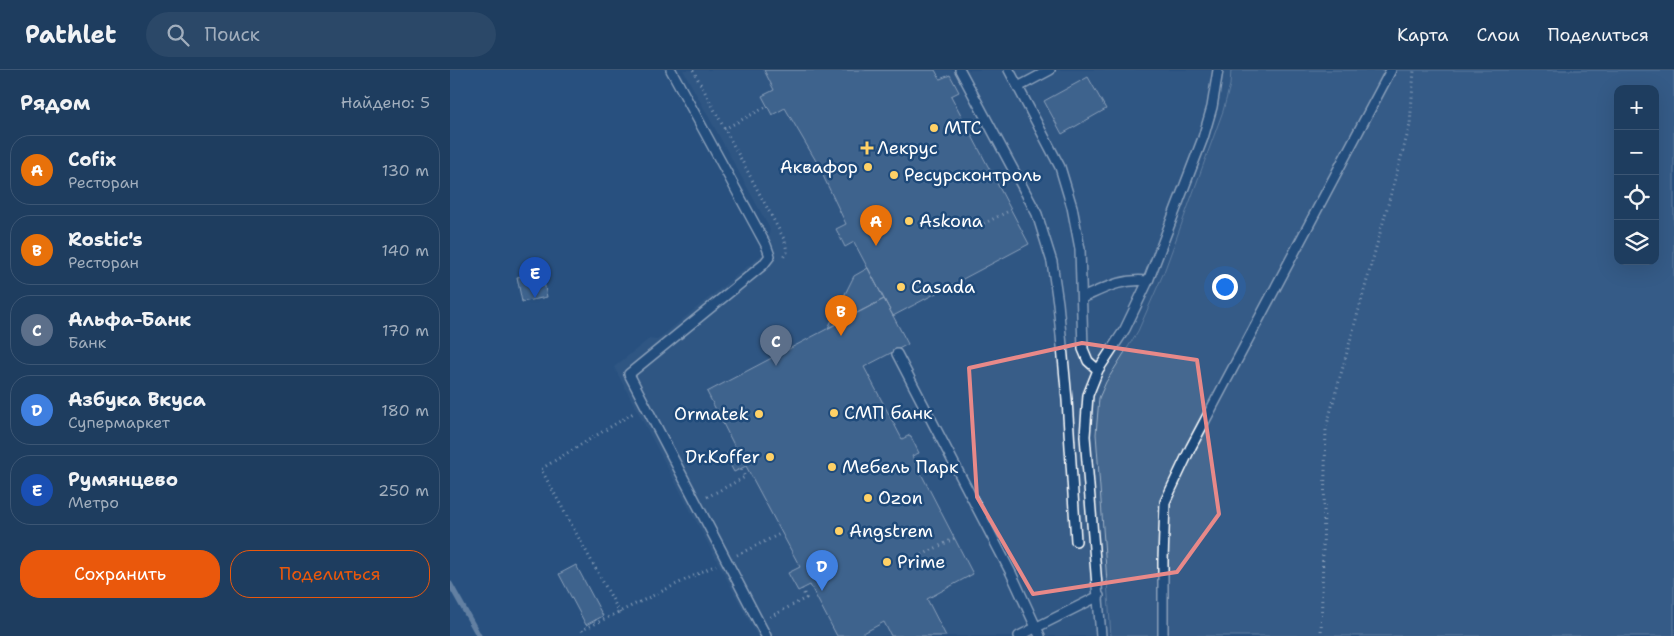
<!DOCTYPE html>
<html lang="ru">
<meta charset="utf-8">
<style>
body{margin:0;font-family:"Shantell Sans",sans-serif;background:#2b4868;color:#f1f3f6}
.controls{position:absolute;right:15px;top:15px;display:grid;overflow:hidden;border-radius:10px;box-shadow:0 5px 20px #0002}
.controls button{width:45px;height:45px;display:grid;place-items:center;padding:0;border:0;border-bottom:1px solid #3c5674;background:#1e3d5f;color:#f1f3f6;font:25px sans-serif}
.you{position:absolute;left:774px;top:216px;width:18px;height:18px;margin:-12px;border:4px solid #fff;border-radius:50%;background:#1a73e8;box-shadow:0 0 0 8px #1a73e833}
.badge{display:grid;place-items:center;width:32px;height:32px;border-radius:50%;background:#ea580c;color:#fff;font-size:16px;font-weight:700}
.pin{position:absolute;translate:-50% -41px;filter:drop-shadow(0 1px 2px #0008)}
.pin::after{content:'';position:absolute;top:26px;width:18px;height:15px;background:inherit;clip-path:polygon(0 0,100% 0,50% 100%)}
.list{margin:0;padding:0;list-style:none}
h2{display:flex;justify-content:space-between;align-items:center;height:65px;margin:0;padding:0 20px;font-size:21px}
h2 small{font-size:16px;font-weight:400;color:#a1aebd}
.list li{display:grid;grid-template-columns:32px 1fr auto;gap:15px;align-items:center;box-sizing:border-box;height:70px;margin:0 10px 10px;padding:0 10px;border:1px solid #3c5674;border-radius:20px}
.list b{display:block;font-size:19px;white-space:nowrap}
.list p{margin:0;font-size:16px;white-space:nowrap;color:#a1aebd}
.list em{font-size:16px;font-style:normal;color:#a1aebd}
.actions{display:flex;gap:10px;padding:15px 20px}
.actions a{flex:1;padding:11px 0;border:1px solid #ea580c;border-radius:20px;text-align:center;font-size:18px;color:#ea580c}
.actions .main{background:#ea580c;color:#fff}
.icon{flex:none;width:28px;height:28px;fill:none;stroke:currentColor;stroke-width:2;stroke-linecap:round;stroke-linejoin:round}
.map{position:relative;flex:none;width:1224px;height:566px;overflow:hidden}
header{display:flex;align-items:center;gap:30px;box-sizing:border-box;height:70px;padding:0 25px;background:#1e3d5f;border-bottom:1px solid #3c5674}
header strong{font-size:24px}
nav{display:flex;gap:28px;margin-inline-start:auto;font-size:18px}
.search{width:350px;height:45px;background:#2b4868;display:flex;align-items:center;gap:12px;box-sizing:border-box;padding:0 18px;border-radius:28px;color:#a1aebd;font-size:19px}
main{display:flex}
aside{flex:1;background:#1e3d5f}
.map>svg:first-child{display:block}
.built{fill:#375d88}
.green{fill:#446890;stroke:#a2b4c8;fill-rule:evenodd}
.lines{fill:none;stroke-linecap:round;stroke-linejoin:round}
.stream{stroke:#aabbcd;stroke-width:5.5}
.building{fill:#5a7a9d;stroke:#fff}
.lane-casing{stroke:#fff;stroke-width:12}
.path{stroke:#fff;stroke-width:3;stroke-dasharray:1 4;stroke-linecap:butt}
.lane{stroke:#1f4a7a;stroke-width:9}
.marked{fill:none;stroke:#e88989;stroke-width:4;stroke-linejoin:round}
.poi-dot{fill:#ffd166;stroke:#1f4a7a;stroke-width:2}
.labels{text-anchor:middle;stroke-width:5;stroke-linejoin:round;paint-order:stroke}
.poi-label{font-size:18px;fill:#fff;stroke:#1f4a7a;text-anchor:start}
</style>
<header>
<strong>Pathlet</strong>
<div class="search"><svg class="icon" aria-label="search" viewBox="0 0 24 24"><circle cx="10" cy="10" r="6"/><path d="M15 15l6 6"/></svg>Поиск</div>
<nav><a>Карта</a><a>Слои</a><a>Поделиться</a></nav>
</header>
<main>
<aside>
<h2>Рядом<small>Найдено: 5</small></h2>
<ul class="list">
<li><span class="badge" style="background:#e8710a">A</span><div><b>Cofix</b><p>Ресторан</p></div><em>130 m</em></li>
<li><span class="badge" style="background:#e8710a">B</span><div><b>Rostic's</b><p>Ресторан</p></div><em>140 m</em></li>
<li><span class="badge" style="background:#5c6f8a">C</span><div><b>Альфа-Банк</b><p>Банк</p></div><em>170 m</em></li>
<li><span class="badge" style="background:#3f7fe0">D</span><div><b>Азбука Вкуса</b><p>Супермаркет</p></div><em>180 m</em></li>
<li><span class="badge" style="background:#1a4fb4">E</span><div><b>Румянцево</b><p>Метро</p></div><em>250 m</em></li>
</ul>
<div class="actions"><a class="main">Сохранить</a><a>Поделиться</a></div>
</aside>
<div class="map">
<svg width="1224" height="566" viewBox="0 0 1224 566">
<rect width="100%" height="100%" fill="#28517f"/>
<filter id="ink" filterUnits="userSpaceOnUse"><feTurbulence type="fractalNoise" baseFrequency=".02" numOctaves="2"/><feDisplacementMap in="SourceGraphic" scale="10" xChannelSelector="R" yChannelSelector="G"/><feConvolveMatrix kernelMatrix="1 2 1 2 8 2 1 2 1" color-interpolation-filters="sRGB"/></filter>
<g filter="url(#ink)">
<path class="built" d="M233 0H781L780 15 773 41 714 202 688 261 656 312 649 328 646 364 661 566H307L164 297 199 269 207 270 315 182 320 159Z"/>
<path class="green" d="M781 0H1224V566H661L646 364 649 328 656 312 688 261 714 202 773 41 780 15ZM1168 19H1205V191H1168Z"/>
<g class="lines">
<path class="stream" d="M0 514 29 566"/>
</g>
<path class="building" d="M314 0H485L490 9 500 5 509 22 501 26 579 174 443 246 404 172 395 177 386 159 396 154 366 91 335 38 322 45 312 26 324 20Z
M638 7 656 39 612 64 594 31Z
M418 198 434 229 378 258 404 206Z
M92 202 97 227 72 232 67 207Z
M434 229 458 274 414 297 452 369 460 365 469 383 462 386 523 504 477 529 496 566H441L434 552 408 566H387L360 515 348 521 338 503 350 497 296 396 284 402 275 385 286 379 257 322Z
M126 495 153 546 136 555 109 504Z"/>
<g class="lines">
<g class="lane-casing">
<path id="lane" d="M221 0 316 175 320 186 313 195 179 304 316 566
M510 0 587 144 602 192 608 233 617 330 626 471
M559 0 568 17
M600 0 568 17 610 97 622 137 630 179 633 279 638 291 648 300
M632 228C655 218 672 208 698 211
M447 284 561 503 590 566
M569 566 649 526
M651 566 635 366 638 325 648 300 675 259 698 211 753 68 762 37 768 0
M713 566V490L715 432 741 377 941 0"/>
</g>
<path class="path" d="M243 0 335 171 337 182 332 189
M274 59 318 36
M520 149 525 158 561 140
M257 427 295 407 291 399
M287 485 332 463
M472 485 505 468
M170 543 91 399 185 342
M320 547 356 528 352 519
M145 550 148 554
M134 566 132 560 266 495
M871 566 876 358 960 55 964 0"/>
<use href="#lane" class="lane"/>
</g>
</g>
<path d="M0 0H1224V566H0ZM632 273 747 290 769 444 727 502 583 524 527 427 519 298Z" fill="#28517f" fill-opacity=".55" fill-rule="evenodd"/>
<path class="marked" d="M632 273 747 290 769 444 727 502 583 524 527 427 519 298Z"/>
<g class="poi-dot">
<circle cx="484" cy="58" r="5"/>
<path d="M414.5 70.5h5v5h5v5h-5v5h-5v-5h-5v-5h5z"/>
<circle cx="418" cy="97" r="5"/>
<circle cx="444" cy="105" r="5"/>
<circle cx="459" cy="151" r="5"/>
<circle cx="451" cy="217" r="5"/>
<circle cx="384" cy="343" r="5"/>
<circle cx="309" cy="344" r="5"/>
<circle cx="320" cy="387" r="5"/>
<circle cx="382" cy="397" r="5"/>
<circle cx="418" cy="428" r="5"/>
<circle cx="389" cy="461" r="5"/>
<circle cx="437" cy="492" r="5"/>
</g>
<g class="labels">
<g class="poi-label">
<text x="494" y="64">МТС</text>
<text x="427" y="84">Лекрус</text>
<text x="408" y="103" text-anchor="end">Аквафор</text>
<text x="454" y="111">Ресурсконтроль</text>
<text x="469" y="157">Askona</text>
<text x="461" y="223">Casada</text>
<text x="394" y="349">СМП банк</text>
<text x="299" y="350" text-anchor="end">Ormatek</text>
<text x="310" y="393" text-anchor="end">Dr.Koffer</text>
<text x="392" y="403">Мебель Парк</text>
<text x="428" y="434">Ozon</text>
<text x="399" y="467">Angstrem</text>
<text x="447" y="498">Prime</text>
</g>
</g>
</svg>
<div class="controls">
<button>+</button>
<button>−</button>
<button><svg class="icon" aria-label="locate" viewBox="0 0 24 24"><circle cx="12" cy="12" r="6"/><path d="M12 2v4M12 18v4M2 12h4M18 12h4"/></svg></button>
<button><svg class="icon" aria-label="layers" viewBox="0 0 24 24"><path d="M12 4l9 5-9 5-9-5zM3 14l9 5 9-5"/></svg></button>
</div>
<div class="you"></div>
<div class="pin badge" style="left:426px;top:176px;background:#e8710a">A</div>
<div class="pin badge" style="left:391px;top:266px;background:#e8710a">B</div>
<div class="pin badge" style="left:326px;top:296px;background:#5c6f8a">C</div>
<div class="pin badge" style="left:372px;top:521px;background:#3f7fe0">D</div>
<div class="pin badge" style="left:85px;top:228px;background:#1a4fb4">E</div>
</div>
</main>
